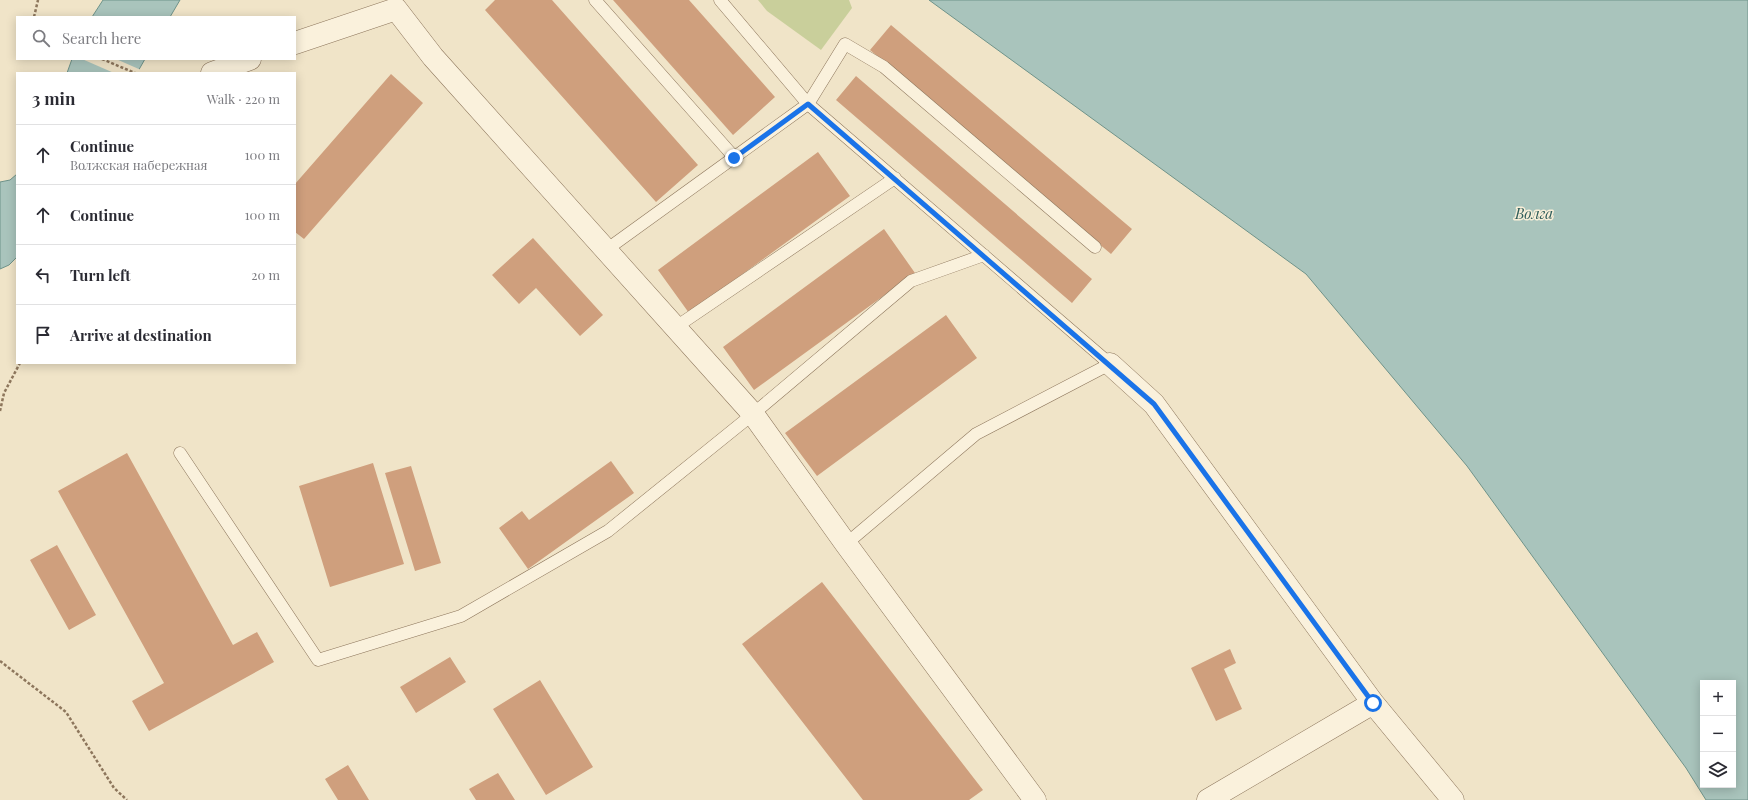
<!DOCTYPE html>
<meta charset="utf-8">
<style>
body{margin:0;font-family:"Playfair Display",serif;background:#f7f7f7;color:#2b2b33}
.controls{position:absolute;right:12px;bottom:12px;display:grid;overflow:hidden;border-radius:0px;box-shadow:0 2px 10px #0003}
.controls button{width:36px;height:36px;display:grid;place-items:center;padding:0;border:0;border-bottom:1px solid #e1e1e2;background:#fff;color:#2b2b33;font:20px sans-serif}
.stop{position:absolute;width:12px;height:12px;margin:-9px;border:3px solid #1a73e8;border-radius:50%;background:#fff}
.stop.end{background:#1a73e8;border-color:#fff;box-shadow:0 1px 4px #0008}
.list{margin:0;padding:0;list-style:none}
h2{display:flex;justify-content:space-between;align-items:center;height:52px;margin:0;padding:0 16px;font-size:17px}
h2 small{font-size:13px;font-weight:400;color:#7c7c81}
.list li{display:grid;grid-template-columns:26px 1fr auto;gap:12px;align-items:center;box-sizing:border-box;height:60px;padding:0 16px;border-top:1px solid #e1e1e2}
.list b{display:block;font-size:15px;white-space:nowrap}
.list p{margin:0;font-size:13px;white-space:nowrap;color:#7c7c81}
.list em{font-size:13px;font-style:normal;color:#7c7c81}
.icon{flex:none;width:22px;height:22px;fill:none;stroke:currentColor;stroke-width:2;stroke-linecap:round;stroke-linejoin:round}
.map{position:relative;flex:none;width:1748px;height:800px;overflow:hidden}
.search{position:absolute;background:#fff;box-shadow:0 2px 10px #0003;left:16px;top:16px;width:280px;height:44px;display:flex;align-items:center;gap:10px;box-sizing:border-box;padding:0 14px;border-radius:0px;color:#7c7c81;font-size:15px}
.panel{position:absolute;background:#fff;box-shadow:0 2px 10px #0003;left:16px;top:72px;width:280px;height:292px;border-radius:0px}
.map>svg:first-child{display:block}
.green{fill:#c9cf9b}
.water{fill:#a9c4bc;stroke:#6f938a;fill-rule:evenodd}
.pier{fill:#f0e4c8}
.building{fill:#cf9f7d}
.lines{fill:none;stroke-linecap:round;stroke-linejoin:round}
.lane-casing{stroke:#8d765c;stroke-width:13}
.street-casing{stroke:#8d765c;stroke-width:23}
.path{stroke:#8d765c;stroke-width:2.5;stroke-dasharray:3 2;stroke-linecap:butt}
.lane{stroke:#faf1dc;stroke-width:12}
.street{stroke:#faf1dc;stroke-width:22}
.route{stroke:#1a73e8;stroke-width:5}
.labels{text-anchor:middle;stroke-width:3;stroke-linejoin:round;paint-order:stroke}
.water-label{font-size:15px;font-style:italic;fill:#2f5d5a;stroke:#f7eed8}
</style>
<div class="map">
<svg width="1748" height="800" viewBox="0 0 1748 800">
<rect width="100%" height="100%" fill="#f0e4c8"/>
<path class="green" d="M758 0H849L852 8 821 50 767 11Z"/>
<path class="water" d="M103 0H180L170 17H92Z
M929 0H1748V800H1706L1686 768 1467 466 1306 274ZM1703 683H1733V785H1703Z
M72 59H145L137 73H67Z
M17 174V257L9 265 0 269V182L10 180Z"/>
<path class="pier" d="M82 59H116L141 70 139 73H114Z"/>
<path class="building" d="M495 0H552L698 165 656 202 485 10Z
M613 0H689L775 97 733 135Z
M891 25 1132 229 1111 254 870 50Z
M391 74 423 103 304 239 295 232V184Z
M856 76 1092 279 1072 303 836 100Z
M818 152 850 196 689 313 658 270Z
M884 229 915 273 754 390 723 347Z
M533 238 603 315 580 336 536 288 519 304 492 275Z
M946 315 977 358 817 476 785 433Z
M127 453 233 645 257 632 274 662 149 731 132 701 164 683 58 491Z
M611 461 634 493 528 569 499 528 522 511 529 520Z
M373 463 404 564 330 587 299 486Z
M411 466 441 563 415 571 385 473Z
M57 545 96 615 69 630 30 560Z
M822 582 983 790 969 800H863L742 644Z
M1230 649 1236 663 1224 669 1242 709 1216 721 1191 668Z
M450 657 466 682 416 713 400 687Z
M540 680 593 767 546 795 493 709Z
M348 765 369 800H338L325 779Z
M498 773 515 800H476L469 789Z"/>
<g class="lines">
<g class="lane-casing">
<path id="lane" d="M595 0 734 157
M720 0 808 104 1110 364 976 434 846 544
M606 250 808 104 845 44 884 67 1095 247
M676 327 895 178
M180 453 318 660 461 616 608 531 753 414 911 281 984 255"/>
</g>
<g class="street-casing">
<path id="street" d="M295 43 396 9 433 57 753 414 846 544 1035 800
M212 73 250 59
M1110 364 1154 404 1373 703 1453 800
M1208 800 1373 703"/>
</g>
<path class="path" d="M34 17 38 0
M102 59 135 73
M0 411 4 393 20 363
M0 661 66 712 114 788 127 800"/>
<use href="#lane" class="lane"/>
<use href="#street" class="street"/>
</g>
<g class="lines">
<path class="route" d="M734 158 808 104 1154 404 1373 703"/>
</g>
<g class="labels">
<g class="water-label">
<text x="1534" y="219">Волга</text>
</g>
</g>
</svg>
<div class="controls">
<button>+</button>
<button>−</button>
<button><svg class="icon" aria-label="layers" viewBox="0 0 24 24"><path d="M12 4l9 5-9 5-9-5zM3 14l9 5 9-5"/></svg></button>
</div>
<div class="stop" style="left:1373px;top:703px"></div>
<div class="stop end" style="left:734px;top:158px"></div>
<div class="search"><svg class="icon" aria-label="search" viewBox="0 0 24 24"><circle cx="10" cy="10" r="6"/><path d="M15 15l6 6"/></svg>Search here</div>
<section class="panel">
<h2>3 min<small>Walk · 220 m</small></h2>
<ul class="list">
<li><svg class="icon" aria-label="ahead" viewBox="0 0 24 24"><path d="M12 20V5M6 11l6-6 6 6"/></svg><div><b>Continue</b><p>Волжская набережная</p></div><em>100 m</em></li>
<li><svg class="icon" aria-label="ahead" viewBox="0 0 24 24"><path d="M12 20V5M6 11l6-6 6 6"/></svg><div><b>Continue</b></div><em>100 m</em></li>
<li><svg class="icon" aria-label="left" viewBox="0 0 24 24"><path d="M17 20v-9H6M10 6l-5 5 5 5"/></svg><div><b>Turn left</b></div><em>20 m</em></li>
<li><svg class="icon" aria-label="arrive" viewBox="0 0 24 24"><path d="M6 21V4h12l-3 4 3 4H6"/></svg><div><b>Arrive at destination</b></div></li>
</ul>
</section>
</div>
